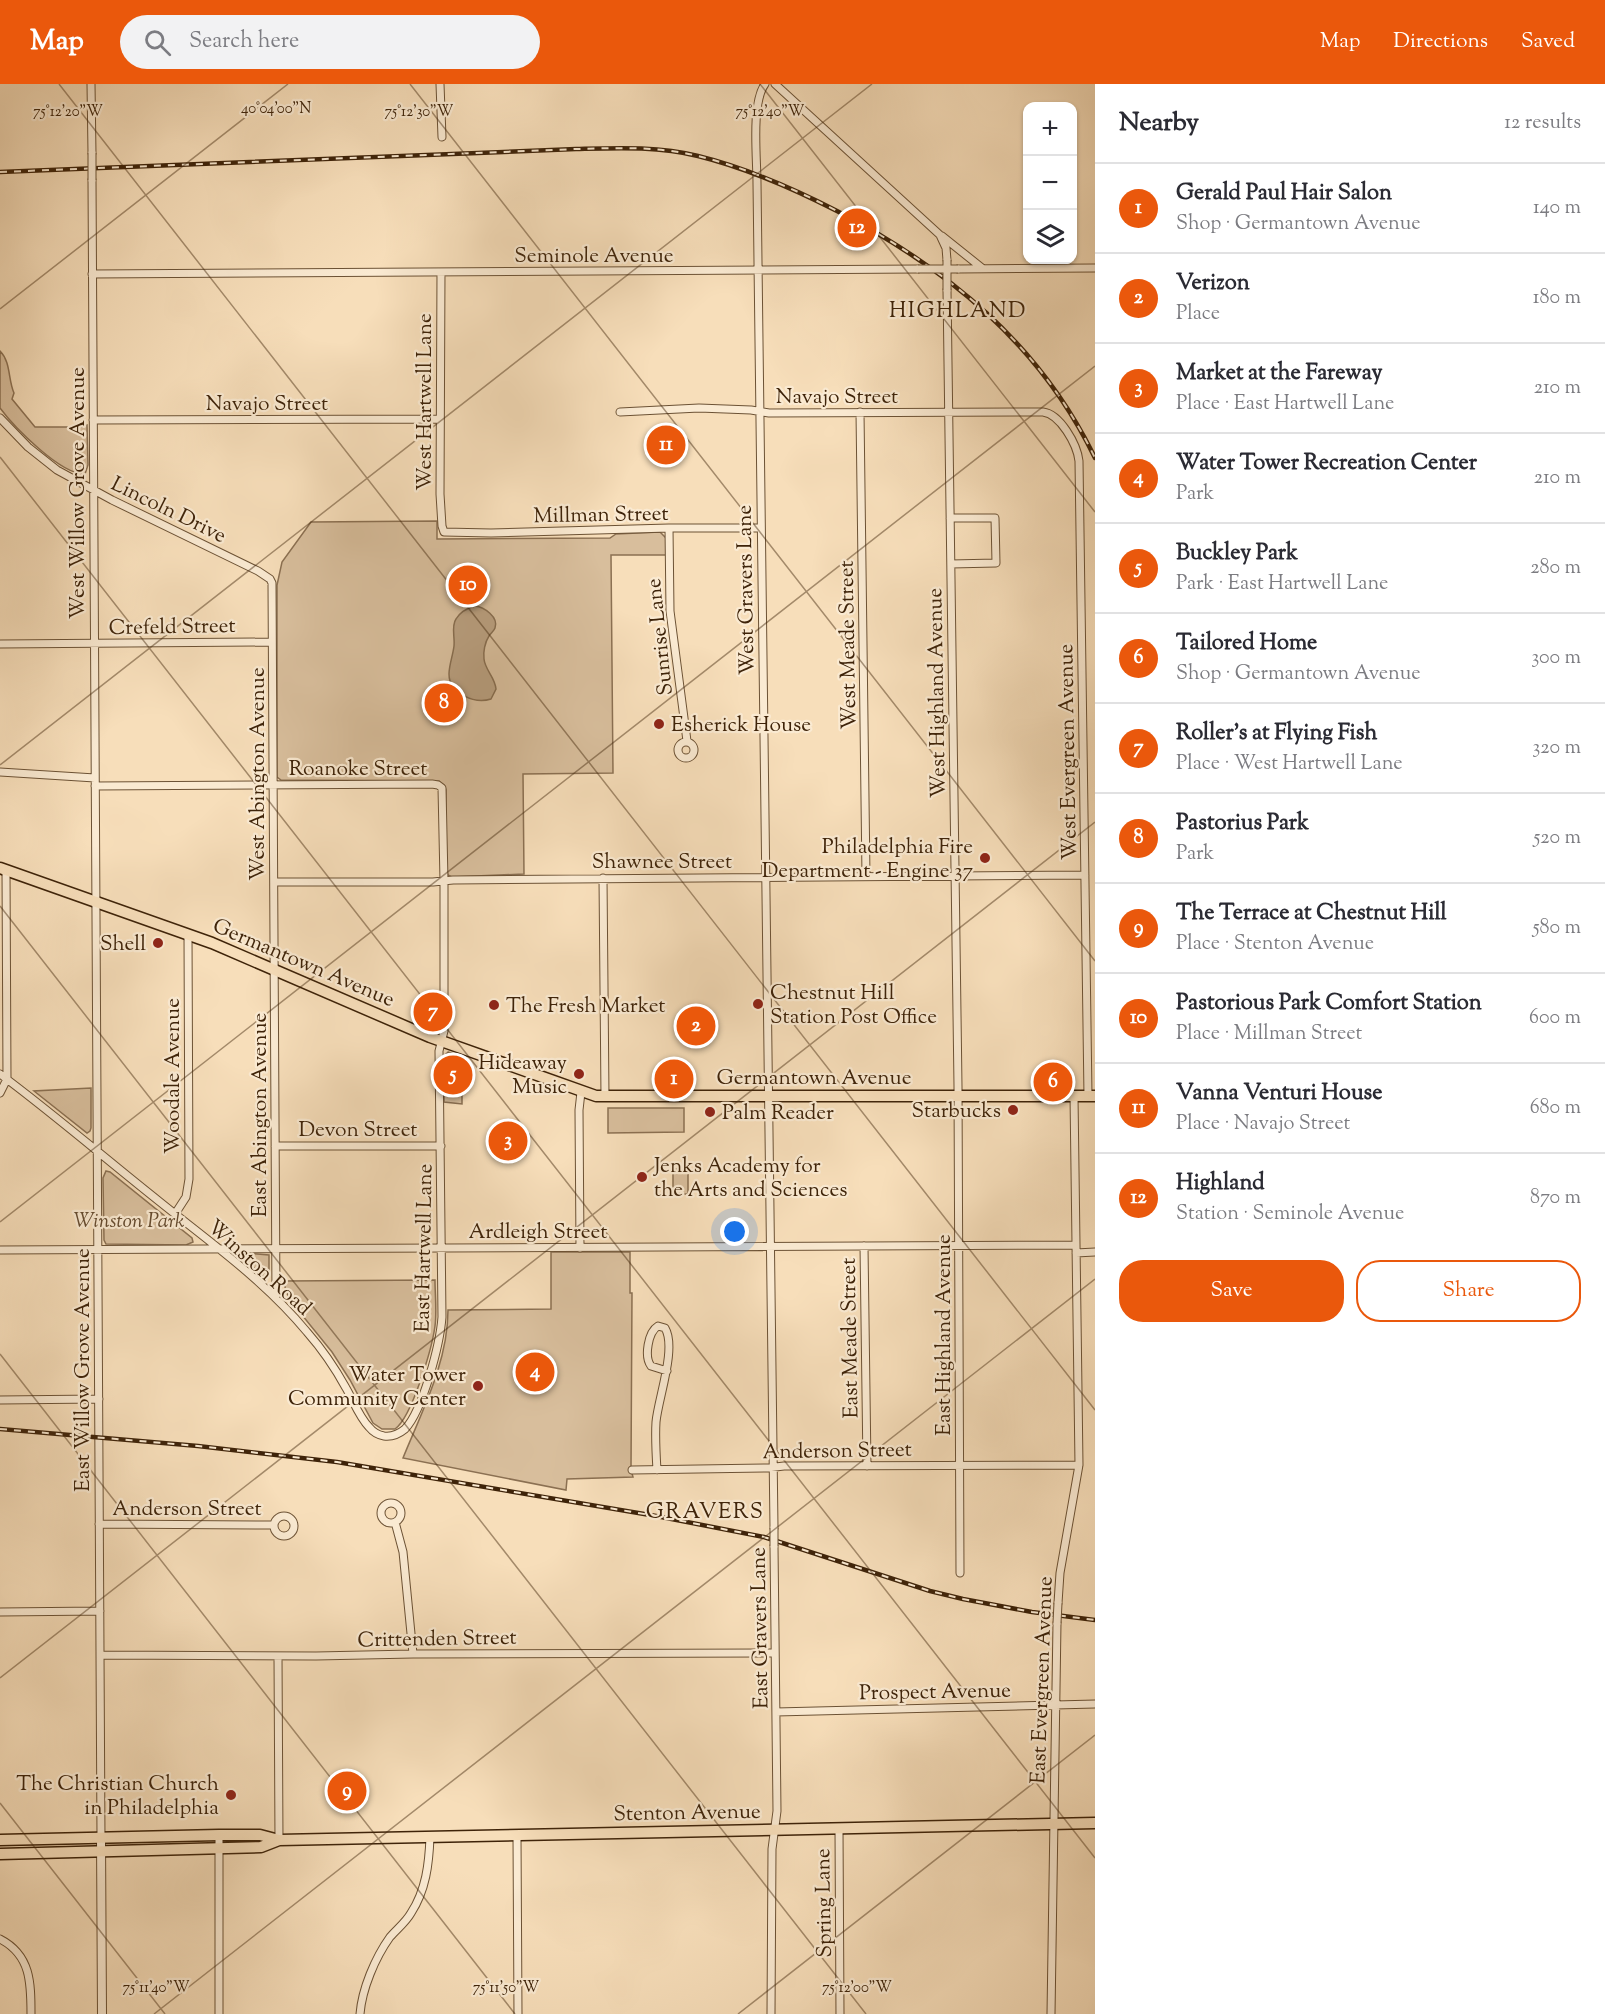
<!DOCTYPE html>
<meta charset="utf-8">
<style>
body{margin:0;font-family:"Sorts Mill Goudy",serif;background:#f2f2f3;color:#2b2b33}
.controls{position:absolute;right:18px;top:18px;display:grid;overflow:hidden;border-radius:12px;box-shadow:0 2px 4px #0004}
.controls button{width:54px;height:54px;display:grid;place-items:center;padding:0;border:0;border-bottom:2px solid #e1e1e2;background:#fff;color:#2b2b33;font:30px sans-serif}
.you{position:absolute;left:735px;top:1148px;width:21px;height:21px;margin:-15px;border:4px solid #fff;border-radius:50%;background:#1a73e8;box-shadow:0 0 0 9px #1a73e833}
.badge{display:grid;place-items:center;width:39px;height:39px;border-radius:50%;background:#ea580c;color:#fff;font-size:20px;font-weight:700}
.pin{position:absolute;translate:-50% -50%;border:3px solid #fff;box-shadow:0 2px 6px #0006}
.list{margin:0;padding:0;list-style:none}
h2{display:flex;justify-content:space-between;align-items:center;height:78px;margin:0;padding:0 24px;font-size:26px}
h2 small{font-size:20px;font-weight:400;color:#7c7c81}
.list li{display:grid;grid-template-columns:39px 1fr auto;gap:18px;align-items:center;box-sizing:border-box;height:90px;padding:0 24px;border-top:2px solid #e1e1e2}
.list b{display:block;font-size:22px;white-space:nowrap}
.list p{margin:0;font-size:20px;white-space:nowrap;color:#7c7c81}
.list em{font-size:20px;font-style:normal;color:#7c7c81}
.actions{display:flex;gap:12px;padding:18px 24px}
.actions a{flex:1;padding:14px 0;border:2px solid #ea580c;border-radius:24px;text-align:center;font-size:21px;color:#ea580c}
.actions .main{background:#ea580c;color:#fff}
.icon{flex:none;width:33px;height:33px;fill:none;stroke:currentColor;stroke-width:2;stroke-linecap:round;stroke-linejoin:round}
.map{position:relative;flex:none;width:1095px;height:1930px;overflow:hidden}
header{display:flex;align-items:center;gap:36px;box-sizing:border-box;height:84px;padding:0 30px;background:#ea580c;color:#fff}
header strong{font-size:28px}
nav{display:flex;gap:33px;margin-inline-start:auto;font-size:21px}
.search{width:420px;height:54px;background:#f2f2f3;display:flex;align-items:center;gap:15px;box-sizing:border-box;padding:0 21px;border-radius:33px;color:#7c7c81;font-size:22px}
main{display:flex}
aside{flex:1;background:#fff}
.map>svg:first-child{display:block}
.green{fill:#d8be9c;stroke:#8b7052;stroke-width:1.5}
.water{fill:#b89e7e;stroke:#876d4f;stroke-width:1.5}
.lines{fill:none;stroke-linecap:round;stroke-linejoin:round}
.minor-casing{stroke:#6c5235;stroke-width:9}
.tertiary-casing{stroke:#6c5235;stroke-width:10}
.primary-casing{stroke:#3e2309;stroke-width:13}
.minor{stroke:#faead2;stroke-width:7}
.tertiary{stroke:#faead2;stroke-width:8}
.primary{stroke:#f7deba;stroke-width:10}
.rail-casing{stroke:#3e2309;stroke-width:4.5}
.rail{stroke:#faead2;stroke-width:2;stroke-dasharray:7;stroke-linecap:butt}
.minor-bridge-casing{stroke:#6c5235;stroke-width:9;stroke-linecap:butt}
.minor-bridge{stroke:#faead2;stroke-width:7}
.ticks{fill:none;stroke:#3e2309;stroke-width:1.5;stroke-opacity:0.45}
.poi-dot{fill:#8f2418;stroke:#faead2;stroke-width:2}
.labels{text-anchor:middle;stroke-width:4.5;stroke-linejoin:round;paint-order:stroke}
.street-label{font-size:21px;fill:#3e2309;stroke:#faead2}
.poi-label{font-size:21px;fill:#3e2309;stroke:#faead2;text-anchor:end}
.park-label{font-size:21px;font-style:italic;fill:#644a2e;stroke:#faead2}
.neighbourhood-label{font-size:22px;letter-spacing:1.5px;fill:#3e2309;stroke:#faead2}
.ticks-label{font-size:15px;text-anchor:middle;fill:#3e2309;stroke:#faead2;stroke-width:4.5;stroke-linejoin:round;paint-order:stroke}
</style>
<header>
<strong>Map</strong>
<div class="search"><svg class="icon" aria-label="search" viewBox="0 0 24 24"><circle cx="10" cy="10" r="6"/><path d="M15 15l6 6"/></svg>Search here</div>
<nav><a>Map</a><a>Directions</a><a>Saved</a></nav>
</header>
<main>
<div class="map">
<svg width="1095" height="1930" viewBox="0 0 1095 1930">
<rect width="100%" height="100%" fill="#f7deba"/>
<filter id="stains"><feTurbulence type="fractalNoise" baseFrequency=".00333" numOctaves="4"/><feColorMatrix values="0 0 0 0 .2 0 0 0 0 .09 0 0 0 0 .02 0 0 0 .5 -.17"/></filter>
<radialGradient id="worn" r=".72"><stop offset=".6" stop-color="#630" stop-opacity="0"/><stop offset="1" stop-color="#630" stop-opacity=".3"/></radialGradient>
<path class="green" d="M0 267C11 278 8 296 14 309L12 315 35 343H82L87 341 88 381 85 390C61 391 14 343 0 324Z
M437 437V455L610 454 616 450 660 448 666 454V471H611L613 689 523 690 524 790 452 793 448 791 445 781 446 706 444 701 439 697 281 696 277 693V501L282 478 311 438Z
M448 968 465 974 462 981V1020L444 1018V972Z
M91 1004V1044L90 1047 87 1049 34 1007Z
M608 1024H684V1048L608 1049Z
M673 1085H688V1110H673Z
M106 1087 110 1088 192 1154 193 1158 186 1161 106 1160 104 1156 103 1094Z
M551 1168H630V1209H632L631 1386 633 1393 567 1395 566 1406 403 1374C422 1327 448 1278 448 1226L551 1225Z
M245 1169 269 1171V1192L264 1193 244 1175 243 1172Z
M435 1196C435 1211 437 1227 435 1242 432 1264 412 1333 395 1345H382L373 1339 350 1296 332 1268 289 1215 283 1197Z"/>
<path class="water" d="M475 522C484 523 499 533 495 544 494 547 491 549 489 552 485 558 483 568 484 575 485 586 495 593 496 605L491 615C475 620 449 610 449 590 449 581 453 571 454 562 455 553 451 542 456 535 460 528 468 524 475 522Z"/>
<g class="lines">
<g class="minor-casing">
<path id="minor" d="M91 0 92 69
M440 0 442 53
M765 0C751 19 757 74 757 99L774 1444
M775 0 940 151 946 164 947 176
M92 96 101 1754
M942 152 982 184
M958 185 1095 184
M441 188 440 410 442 442 444 448 491 449 669 444H760
M92 190 918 185
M947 206 958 1002 960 1489
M620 328 699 324 751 326 769 329 1043 328C1060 330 1077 360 1079 377L1088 1012
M860 328 866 792
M0 334 28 363 57 386 112 416 258 487 270 495 272 499 276 1214
M93 336 440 335
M950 434H995L996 479 951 480
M669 444 670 527 687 657
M0 560 272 558
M678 666a8 8 0 1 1 16 0a8 8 0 1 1-16 0Z
M0 688 95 694
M603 794 605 1013
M274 798H433L453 796 1085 791
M0 990C55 1031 107 1076 160 1118 211 1159 265 1197 307 1248 322 1265 335 1284 346 1304 353 1316 359 1333 369 1343 373 1348 378 1351 384 1352 392 1353 399 1350 405 1345 423 1326 440 1260 442 1233L439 967 444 947V797L442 704 438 701 432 700 95 702
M0 1009 7 995 6 786
M275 1062H441
M175 1130 186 1113 189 1095 188 850
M864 1162 867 1382
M580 1164 579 1026 581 1008
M0 1166 1076 1161
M1076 1169 1095 1168
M0 1316 99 1315
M632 1386 767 1384 784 1382 1079 1381
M657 1386C656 1370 655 1354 656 1338 658 1315 677 1264 665 1244L658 1242C648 1248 644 1273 651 1282L667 1287
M381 1429a10 10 0 1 1 20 0a10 10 0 1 1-20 0Z
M274 1442a10 10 0 1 1 20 0a10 10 0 1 1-20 0Z
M395 1438 403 1468 413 1570
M99 1440 274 1441
M1058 1519 1060 1489 1079 1381 1074 1012
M0 1528 100 1527
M100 1571 316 1572 413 1570 775 1569
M278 1572 279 1756
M776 1628 1095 1620
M839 1744 840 1930
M517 1752 518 1930
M0 1855C31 1871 31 1899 31 1930
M219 1930V1751
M360 1930C362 1905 375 1874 390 1853 397 1845 406 1838 411 1829 426 1806 429 1780 430 1753
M771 1930 772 1765 777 1727 774 1462
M1051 1930 1057 1539"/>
</g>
<g class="tertiary-casing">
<path id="tertiary" d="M101 1754 102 1930"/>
</g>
<g class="primary-casing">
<path id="primary" d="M0 784 212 859 430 953 596 1012H1095
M0 1756 219 1751H260L279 1756 1095 1739
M0 1770 261 1763 279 1756"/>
</g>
<use href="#minor" class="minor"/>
<use href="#tertiary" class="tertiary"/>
<use href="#primary" class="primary"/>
<g class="rail-casing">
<path id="rail" d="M0 88 576 65C616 64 658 62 698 72 747 84 792 104 837 127 948 185 1040 260 1095 374
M0 1345 198 1362 337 1378 656 1432 764 1453 930 1507 963 1515 1032 1528 1095 1536"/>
</g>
<use href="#rail" class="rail"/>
<g class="minor-bridge-casing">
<path id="minor-bridge" d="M92 69V96
M947 176V206
M918 185H958
M774 1444V1462
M1057 1539 1058 1519"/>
</g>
<use href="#minor-bridge" class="minor-bridge"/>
</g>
<path class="ticks" d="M59 0 1095 1326M410 0 1095 877M760 0 1095 428M0 225 288 0M0 373 1095 1774M0 681 872 0M0 822 866 1930M0 1138 1095 282M0 1270 515 1930M0 1594 1095 738M0 1719 165 1930M154 1930 1095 1195M738 1930 1095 1651"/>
<g class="poi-dot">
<circle cx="659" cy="640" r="6"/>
<circle cx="985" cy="774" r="6"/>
<circle cx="158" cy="859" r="6"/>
<circle cx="758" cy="920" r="6"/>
<circle cx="494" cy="921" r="6"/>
<circle cx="579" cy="990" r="6"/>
<circle cx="1013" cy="1026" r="6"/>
<circle cx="710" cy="1028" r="6"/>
<circle cx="642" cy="1093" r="6"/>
<circle cx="478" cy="1302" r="6"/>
<circle cx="231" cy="1711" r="6"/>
</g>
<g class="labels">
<g class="street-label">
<text x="594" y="178">Seminole Avenue</text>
<text x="837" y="319">Navajo Street</text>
<text transform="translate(424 318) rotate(-90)" y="7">West Hartwell Lane</text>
<text x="267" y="326">Navajo Street</text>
<text transform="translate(77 409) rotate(-90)" y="7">West Willow Grove Avenue</text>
<text transform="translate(169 425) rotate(26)" y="7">Lincoln Drive</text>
<text transform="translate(601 430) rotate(-1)" y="7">Millman Street</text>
<text transform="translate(745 506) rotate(-91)" y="7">West Gravers Lane</text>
<text transform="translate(172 542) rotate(-1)" y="7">Crefeld Street</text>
<text transform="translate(659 553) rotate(-96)" y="7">Sunrise Lane</text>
<text transform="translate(847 561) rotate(-91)" y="7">West Meade Street</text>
<text transform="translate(936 609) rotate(-91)" y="7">West Highland Avenue</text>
<text transform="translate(1067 668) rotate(-91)" y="7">West Evergreen Avenue</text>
<text x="358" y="691">Roanoke Street</text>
<text transform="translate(257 690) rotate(-90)" y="7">West Abington Avenue</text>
<text x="662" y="784">Shawnee Street</text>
<text transform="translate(304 878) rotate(23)" y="7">Germantown Avenue</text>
<text transform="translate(172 992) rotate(-90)" y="7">Woodale Avenue</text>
<text x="814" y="1000">Germantown Avenue</text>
<text transform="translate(259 1031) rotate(-90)" y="7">East Abington Avenue</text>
<text x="358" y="1052">Devon Street</text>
<text x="538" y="1154">Ardleigh Street</text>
<text transform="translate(423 1164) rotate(-89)" y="7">East Hartwell Lane</text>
<text transform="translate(260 1183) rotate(42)" y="7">Winston Road</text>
<text transform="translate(943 1251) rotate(-90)" y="7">East Highland Avenue</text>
<text transform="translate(849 1254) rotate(-91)" y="7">East Meade Street</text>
<text transform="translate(82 1286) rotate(-90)" y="7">East Willow Grove Avenue</text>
<text transform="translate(837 1366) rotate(-1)" y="7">Anderson Street</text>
<text x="187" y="1431">Anderson Street</text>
<text transform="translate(759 1544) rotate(-91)" y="7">East Gravers Lane</text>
<text transform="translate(437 1554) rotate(-1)" y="7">Crittenden Street</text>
<text transform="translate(1041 1596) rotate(-88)" y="7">East Evergreen Avenue</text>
<text transform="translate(935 1607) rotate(-1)" y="7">Prospect Avenue</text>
<text transform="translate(687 1728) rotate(-1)" y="7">Stenton Avenue</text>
<text transform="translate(823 1819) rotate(-91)" y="7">Spring Lane</text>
</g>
<g class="poi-label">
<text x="671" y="647" text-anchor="start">Esherick House</text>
<text x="973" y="769">Philadelphia Fire<tspan x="973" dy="24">Department - Engine 37</tspan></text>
<text x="146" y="866">Shell</text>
<text x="770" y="915" text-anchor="start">Chestnut Hill<tspan x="770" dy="24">Station Post Office</tspan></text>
<text x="506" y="928" text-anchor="start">The Fresh Market</text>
<text x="567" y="985">Hideaway<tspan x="567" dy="24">Music</tspan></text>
<text x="1001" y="1033">Starbucks</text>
<text x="722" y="1035" text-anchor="start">Palm Reader</text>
<text x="654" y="1088" text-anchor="start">Jenks Academy for<tspan x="654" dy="24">the Arts and Sciences</tspan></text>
<text x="466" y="1297">Water Tower<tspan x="466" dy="24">Community Center</tspan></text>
<text x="219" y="1706">The Christian Church<tspan x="219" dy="24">in Philadelphia</tspan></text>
</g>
<g class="park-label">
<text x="129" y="1143">Winston Park</text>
</g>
<g class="neighbourhood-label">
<text x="958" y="233">HIGHLAND</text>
<text x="705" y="1434">GRAVERS</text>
</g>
</g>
<g class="ticks-label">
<text x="276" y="29">40°04'00"N</text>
<text x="68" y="32">75°12'20"W</text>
<text x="419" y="32">75°12'30"W</text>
<text x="770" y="32">75°12'40"W</text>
<text x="156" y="1908">75°11'40"W</text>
<text x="506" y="1908">75°11'50"W</text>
<text x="857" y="1908">75°12'00"W</text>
</g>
<rect width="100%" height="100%" filter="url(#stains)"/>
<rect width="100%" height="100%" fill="url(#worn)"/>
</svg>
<div class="controls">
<button>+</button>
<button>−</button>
<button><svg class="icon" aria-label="layers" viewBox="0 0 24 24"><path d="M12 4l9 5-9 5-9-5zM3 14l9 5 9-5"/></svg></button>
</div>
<div class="you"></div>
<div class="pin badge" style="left:674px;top:995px">1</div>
<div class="pin badge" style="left:696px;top:942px">2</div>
<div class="pin badge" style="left:508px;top:1057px">3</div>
<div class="pin badge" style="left:535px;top:1288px">4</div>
<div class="pin badge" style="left:453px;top:991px">5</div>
<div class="pin badge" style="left:1053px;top:998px">6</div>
<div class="pin badge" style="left:433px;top:928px">7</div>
<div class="pin badge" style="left:444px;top:619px">8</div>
<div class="pin badge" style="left:347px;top:1707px">9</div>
<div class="pin badge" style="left:468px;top:501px">10</div>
<div class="pin badge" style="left:666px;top:361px">11</div>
<div class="pin badge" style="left:857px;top:144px">12</div>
</div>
<aside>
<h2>Nearby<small>12 results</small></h2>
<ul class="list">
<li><span class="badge">1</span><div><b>Gerald Paul Hair Salon</b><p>Shop · Germantown Avenue</p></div><em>140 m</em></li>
<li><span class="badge">2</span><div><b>Verizon</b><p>Place</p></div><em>180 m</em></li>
<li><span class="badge">3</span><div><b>Market at the Fareway</b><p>Place · East Hartwell Lane</p></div><em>210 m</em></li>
<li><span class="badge">4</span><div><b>Water Tower Recreation Center</b><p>Park</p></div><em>210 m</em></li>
<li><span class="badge">5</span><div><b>Buckley Park</b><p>Park · East Hartwell Lane</p></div><em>280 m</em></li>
<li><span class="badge">6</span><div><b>Tailored Home</b><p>Shop · Germantown Avenue</p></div><em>300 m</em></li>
<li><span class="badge">7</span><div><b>Roller's at Flying Fish</b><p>Place · West Hartwell Lane</p></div><em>320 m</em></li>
<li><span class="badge">8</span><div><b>Pastorius Park</b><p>Park</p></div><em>520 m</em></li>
<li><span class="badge">9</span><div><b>The Terrace at Chestnut Hill</b><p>Place · Stenton Avenue</p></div><em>580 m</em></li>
<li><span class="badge">10</span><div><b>Pastorious Park Comfort Station</b><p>Place · Millman Street</p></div><em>600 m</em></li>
<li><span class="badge">11</span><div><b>Vanna Venturi House</b><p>Place · Navajo Street</p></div><em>680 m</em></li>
<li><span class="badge">12</span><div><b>Highland</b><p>Station · Seminole Avenue</p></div><em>870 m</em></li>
</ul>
<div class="actions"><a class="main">Save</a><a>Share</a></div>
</aside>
</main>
